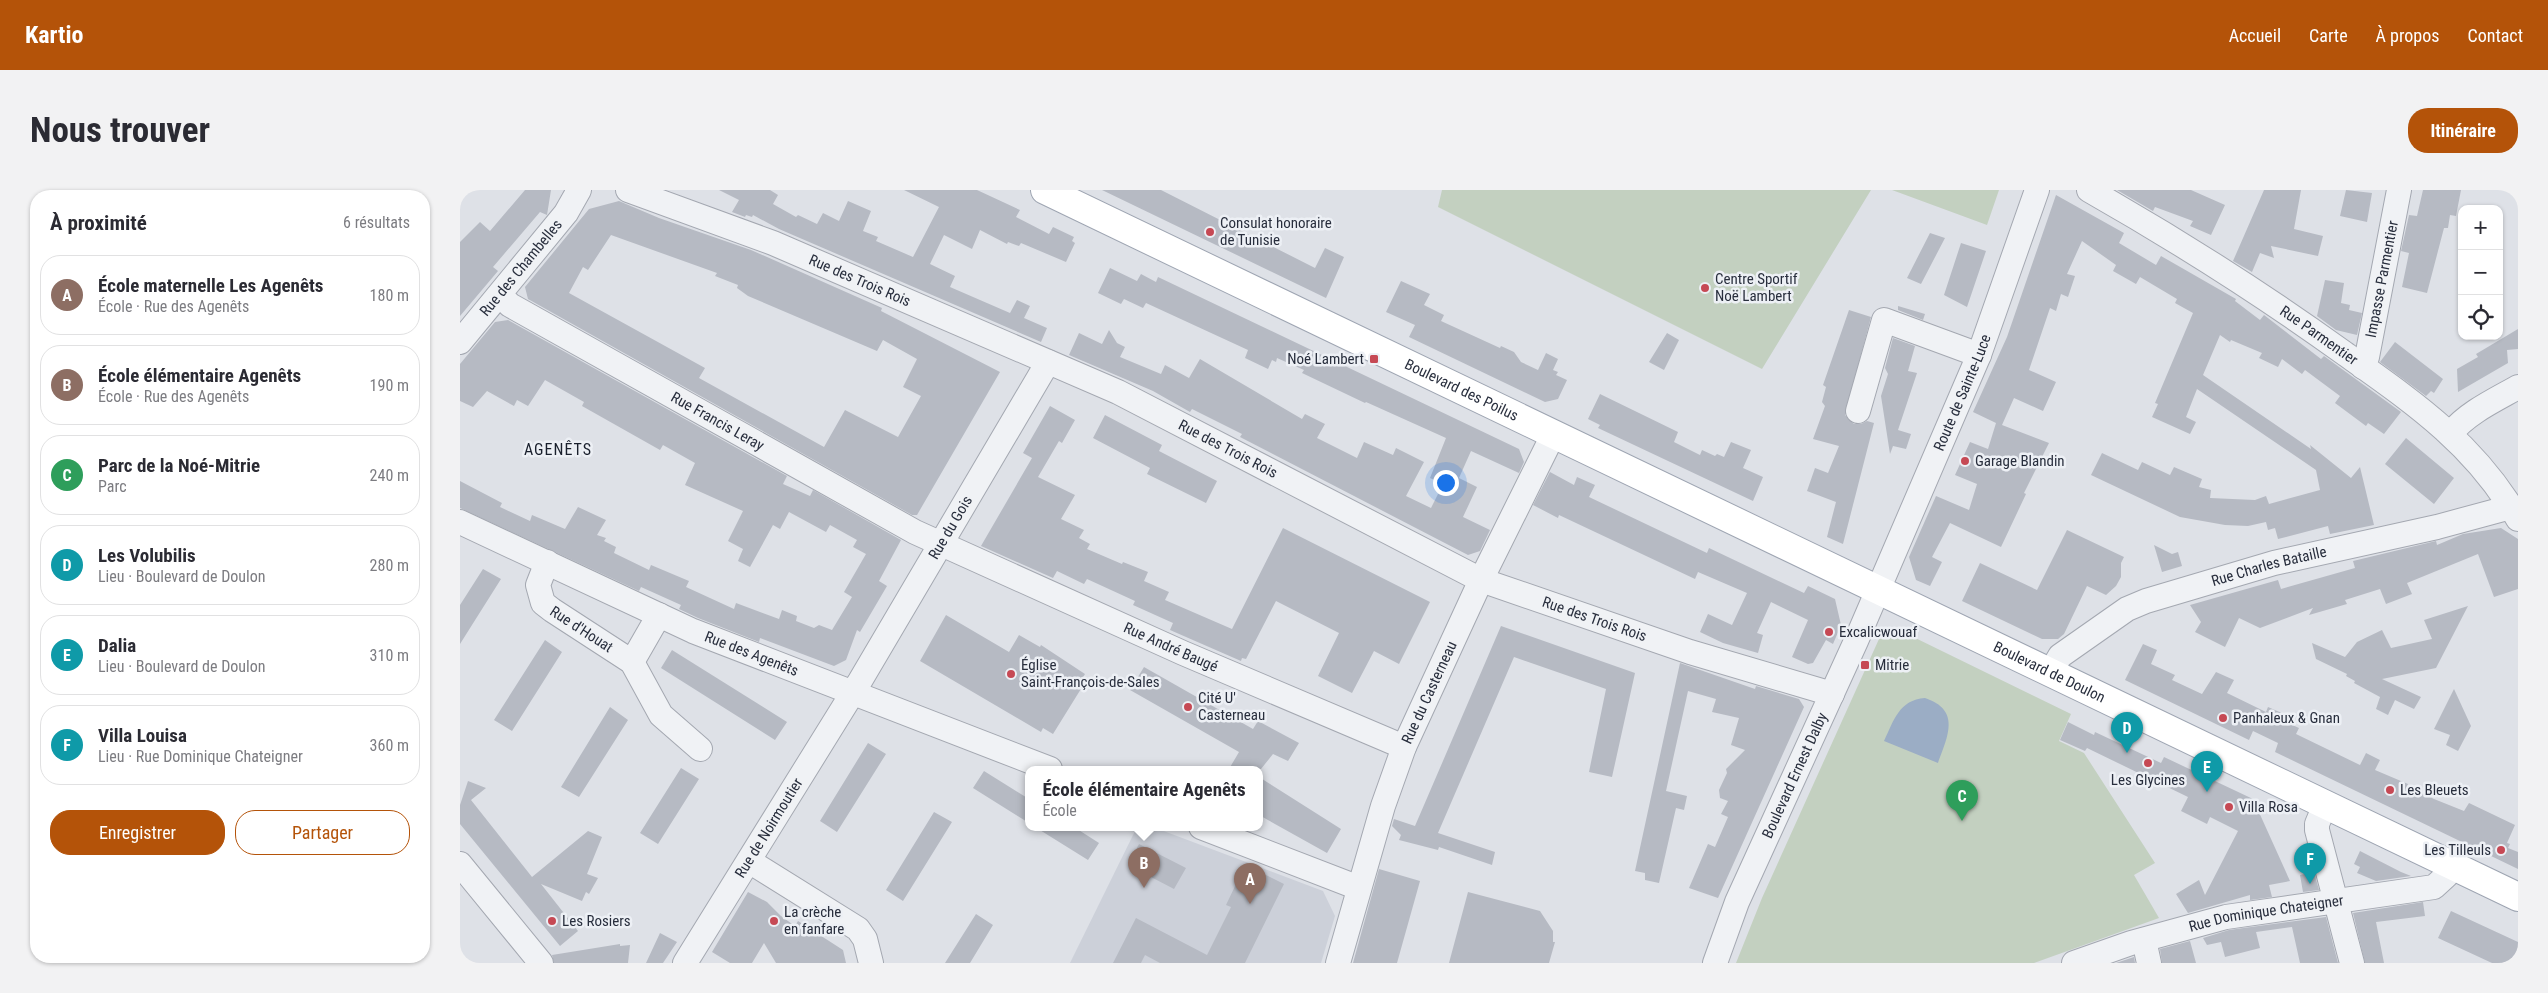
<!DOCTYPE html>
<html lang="fr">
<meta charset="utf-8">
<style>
body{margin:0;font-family:"Roboto Condensed",sans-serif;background:#f2f2f3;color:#2b2b33}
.controls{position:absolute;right:15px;top:15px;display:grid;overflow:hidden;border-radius:10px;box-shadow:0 1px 4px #0004}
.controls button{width:45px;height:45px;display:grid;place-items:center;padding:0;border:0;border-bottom:1px solid #e1e1e2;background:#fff;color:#2b2b33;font:25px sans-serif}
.you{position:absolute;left:985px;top:292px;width:18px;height:18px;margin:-12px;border:4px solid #fff;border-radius:50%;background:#1a73e8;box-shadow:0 0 0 8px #1a73e833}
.badge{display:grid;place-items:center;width:32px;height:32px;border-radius:50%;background:#b45309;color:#fff;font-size:16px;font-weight:700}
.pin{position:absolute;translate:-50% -41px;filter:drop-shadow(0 1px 2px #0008)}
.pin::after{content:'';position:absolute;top:26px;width:18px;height:15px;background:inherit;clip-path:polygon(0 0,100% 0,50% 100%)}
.popup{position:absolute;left:565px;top:576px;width:238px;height:65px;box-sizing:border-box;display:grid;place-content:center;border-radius:10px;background:#fff;filter:drop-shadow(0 1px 4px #0005);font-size:16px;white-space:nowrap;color:#7c7c81}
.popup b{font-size:19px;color:#2b2b33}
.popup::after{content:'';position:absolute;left:50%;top:100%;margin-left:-10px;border:10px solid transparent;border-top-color:#fff}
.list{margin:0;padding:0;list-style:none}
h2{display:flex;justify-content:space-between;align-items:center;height:65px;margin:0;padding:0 20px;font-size:21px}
h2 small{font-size:16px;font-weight:400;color:#7c7c81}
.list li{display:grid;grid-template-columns:32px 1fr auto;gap:15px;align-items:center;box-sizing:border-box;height:80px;margin:0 10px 10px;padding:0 10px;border:1px solid #e1e1e2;border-radius:20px}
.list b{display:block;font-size:19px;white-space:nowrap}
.list p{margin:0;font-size:16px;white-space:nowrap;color:#7c7c81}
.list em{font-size:16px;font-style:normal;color:#7c7c81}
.actions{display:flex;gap:10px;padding:15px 20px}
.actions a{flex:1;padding:11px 0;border:1px solid #b45309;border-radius:20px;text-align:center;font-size:18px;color:#b45309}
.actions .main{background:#b45309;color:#fff}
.icon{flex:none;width:28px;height:28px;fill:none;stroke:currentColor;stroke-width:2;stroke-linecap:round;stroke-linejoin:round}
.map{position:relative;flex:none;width:2058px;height:773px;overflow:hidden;border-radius:20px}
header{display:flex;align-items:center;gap:30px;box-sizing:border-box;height:70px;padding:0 25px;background:#b45309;color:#fff}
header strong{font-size:24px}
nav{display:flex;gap:28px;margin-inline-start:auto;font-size:18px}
.intro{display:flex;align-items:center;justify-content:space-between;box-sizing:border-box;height:120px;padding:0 30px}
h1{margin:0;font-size:35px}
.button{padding:12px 22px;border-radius:20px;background:#b45309;color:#fff;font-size:18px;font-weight:700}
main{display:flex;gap:30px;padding:0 30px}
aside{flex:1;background:#fff;border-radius:20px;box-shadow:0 1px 4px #0004}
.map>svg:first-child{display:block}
.built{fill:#ccd0d9}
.green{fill:#c3d0c0}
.water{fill:#9badc5}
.building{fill:#b6bac3;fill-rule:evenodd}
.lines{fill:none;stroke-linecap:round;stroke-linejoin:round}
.minor-casing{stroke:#a4a8b1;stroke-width:26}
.major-casing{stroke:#9ea5b2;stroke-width:30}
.minor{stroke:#f0f2f5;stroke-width:24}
.major{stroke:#fff;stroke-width:28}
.poi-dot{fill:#c64954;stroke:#edf0f5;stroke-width:2}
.labels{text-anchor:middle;stroke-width:5;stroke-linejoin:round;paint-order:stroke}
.poi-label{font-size:15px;fill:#282e3d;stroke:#edf0f5;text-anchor:start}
.street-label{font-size:15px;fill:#282e3d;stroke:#edf0f5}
.neighbourhood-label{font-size:16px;letter-spacing:1px;fill:#1a202d;stroke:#edf0f5}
</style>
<header>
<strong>Kartio</strong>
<nav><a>Accueil</a><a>Carte</a><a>À propos</a><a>Contact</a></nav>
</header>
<div class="intro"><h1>Nous trouver</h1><a class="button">Itinéraire</a></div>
<main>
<aside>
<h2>À proximité<small>6 résultats</small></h2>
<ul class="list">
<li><span class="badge" style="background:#8d6e63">A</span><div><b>École maternelle Les Agenêts</b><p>École · Rue des Agenêts</p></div><em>180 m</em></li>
<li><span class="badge" style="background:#8d6e63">B</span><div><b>École élémentaire Agenêts</b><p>École · Rue des Agenêts</p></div><em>190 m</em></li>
<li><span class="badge" style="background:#2e9e5b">C</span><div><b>Parc de la Noé-Mitrie</b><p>Parc</p></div><em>240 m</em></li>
<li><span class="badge" style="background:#0f9aa8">D</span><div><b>Les Volubilis</b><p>Lieu · Boulevard de Doulon</p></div><em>280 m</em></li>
<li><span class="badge" style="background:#0f9aa8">E</span><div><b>Dalia</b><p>Lieu · Boulevard de Doulon</p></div><em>310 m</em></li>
<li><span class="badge" style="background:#0f9aa8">F</span><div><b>Villa Louisa</b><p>Lieu · Rue Dominique Chateigner</p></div><em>360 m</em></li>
</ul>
<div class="actions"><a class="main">Enregistrer</a><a>Partager</a></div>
</aside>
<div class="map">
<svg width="2058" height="773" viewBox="0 0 2058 773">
<rect width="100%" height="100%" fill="#dee1e7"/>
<path class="built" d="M677 637H693L863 701 875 726 861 773H610Z"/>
<path class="green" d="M982 0H1411L1302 179 978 17Z
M1432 0H1539L1527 35Z
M1441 441 1611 524 1599 551 1624 563 1695 673 1674 685 1699 728 1574 773H1276L1302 708 1419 449Z"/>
<path class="water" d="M1465 508C1501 520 1488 546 1478 573L1424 551C1434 530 1439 510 1465 508Z"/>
<path class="building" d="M65 0H91L87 25 80 22 33 77 38 81 0 126V52L20 32 30 41Z
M259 0H310L318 5 313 14 336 27 338 25 357 34 363 23 379 31 388 11 411 21 403 41 418 47 416 51 453 67 479 17 444 0H517L560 20 556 27 589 44 593 37 614 47 612 51 615 53 606 72 561 53 559 56 548 52 547 54 520 40 512 59 484 45 470 74 495 86 490 97 550 123 557 110 570 116 564 128 587 138 581 152 319 39 293 25 292 27 286 25 285 27 272 22 279 10Z
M642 0H701L855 78 865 58 884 67 866 108Z
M1657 0H1731L1765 15 1751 45 1730 36 1733 31 1695 17 1693 21Z
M1804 0H1841L1834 39 1863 46 1858 66 1811 56 1814 68 1800 63 1792 82 1773 71Z
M1886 0 1912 3 1907 32 1880 26Z
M1963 0H2001L1996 26 1990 25 1988 38H1984L1967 103 1942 97 1949 63 1941 61 1949 25 1957 26Z
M1596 5 1664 43 1659 53 1696 75 1701 66 1776 109 1775 111 1800 130 1804 125 1861 169 1864 166 1941 222 1924 244 1908 233 1906 236 1875 213 1880 206 1845 180 1842 184 1822 169 1818 177 1799 168 1802 163 1771 150 1770 152 1760 145 1743 185 1851 259 1850 255 1891 288 1900 277 1914 335 1870 344 1868 336 1818 349 1815 338 1808 340 1806 332 1788 336 1765 335 1720 327 1631 285 1642 263 1678 280 1682 272 1710 285 1714 277 1742 289 1739 297 1751 300 1750 308 1795 310 1806 306 1809 314 1860 300 1856 280 1737 199 1726 227 1736 232 1730 244 1692 227 1698 214 1695 213 1733 123 1715 113 1717 109 1680 87 1676 94 1653 81 1656 75 1622 51 1607 84 1615 86 1608 107 1601 104 1596 121 1590 118 1569 180 1596 192 1583 221 1554 208 1542 235 1589 253 1564 303 1566 304 1541 357 1490 333 1472 367 1482 372 1470 396 1456 390 1449 367 1476 306 1509 320 1517 294 1495 285 1510 252 1528 259 1536 233 1513 222 1547 147Z
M159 11 199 28 291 60 422 118 421 121 540 182 457 325H452L68 109 65 97 129 19ZM151 45 257 83 255 86 278 95 277 98 288 106 417 161 423 150 457 169 443 197 461 206 438 247 385 220 364 257 239 188 245 178 109 103 123 77 128 80Z
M1470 43 1485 48 1461 94 1447 88Z
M1501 53 1526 61 1507 117 1484 105Z
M650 78 677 91 681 84 696 92 698 87 1059 259 1064 272 1059 283 1011 261 999 288 1017 297 1003 327 1030 340 1020 361 1008 365 780 247 782 244 732 219 730 222 693 201 609 165 619 143 642 154 649 140 657 153 665 157 660 167 701 184 705 175 729 188 740 169 842 229 845 224 865 234 857 248 897 268 904 252 933 265 936 258 964 272 946 306 971 318 983 294 970 288 986 248 906 212 905 213 842 183 844 180 817 168 816 172 812 170 808 179 785 168 788 160 686 113 683 118 664 109 661 114 638 103Z
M1865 90 1884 93 1881 113 1890 115 1889 120 1902 123 1897 145 1876 140 1857 126Z
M941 91 970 104 964 115 984 125 981 131 1040 158 1041 156 1054 162 1061 172 1078 180 1086 163 1098 169 1093 180 1098 182 1096 185 1107 190 1098 209 1085 212 949 147 955 135 926 122Z
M1438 116 1465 124 1463 130 1438 120Z
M1389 120 1411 127 1385 225 1394 234H1401L1407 231 1414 233 1383 354 1367 347 1376 312 1347 301 1355 278 1368 283 1379 256 1353 249 1365 216 1362 212 1366 197 1363 195Z
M48 130 327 286 323 294 350 306 353 300 441 350 419 391 427 396 400 442 397 440 386 470 374 476 300 448 299 452 238 428 219 419 221 415 181 397 179 401 0 318V291L42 313 40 317 70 331 72 325 105 339 118 317 146 330 137 345 146 348 144 351 156 357 154 363 189 380 191 375 229 391 226 397 274 419 276 413 319 429 322 420 337 426 336 431 354 438 359 435 372 440 392 407 384 402 406 364 393 357 397 350 370 335 366 342 329 322 320 339 313 335 290 377 278 371 283 359 268 351 283 321 225 295 235 273 203 255 200 260 122 216 124 212 85 190 68 216 57 210 54 216 27 201 13 217 0 211V174L35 132Z
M2058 139V159L2047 160 2048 173 1998 202 1997 179 2018 167 2016 164Z
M1207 143 1219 150 1204 180 1189 172Z
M1433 148 1455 156 1448 181 1457 183 1438 240 1451 244 1446 259 1433 256 1430 264 1421 206 1428 184 1425 178Z
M1935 152 1983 189 1974 203 1971 201 1966 206 1920 172Z
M1140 204 1218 242 1214 252 1240 265 1242 260 1255 266 1257 264 1264 267 1271 252 1291 260 1283 278 1303 287 1293 311 1138 238 1140 235 1128 229Z
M590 216 615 230 602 253 599 251 578 287 615 305 601 329 624 340 619 348 630 354 627 359 662 374 663 372 688 382 684 391 709 402 705 410 772 439 823 338 970 412 939 474 914 461 892 503 858 486 879 443 816 411 786 469 782 468 781 471 710 440 713 433 673 415 675 411 627 389 624 394 597 381 593 388 521 356 572 268 563 263Z
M645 225 702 255 699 261 757 291 746 313 687 284 690 278 633 248Z
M1946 248 1994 288 1974 314 1925 274Z
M1090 282 1114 295 1117 287 1135 295 1129 307 1247 363 1249 358 1344 403 1348 396 1375 409 1381 435 1373 454 1366 450 1353 473 1348 474 1332 467 1348 430 1311 412 1297 443 1303 445 1298 463 1263 453 1240 442 1248 424 1272 435 1287 403 1238 382 1235 389 1099 325 1098 328 1073 315Z
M2041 338 2058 349V399L2034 407 2018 364 1947 393 1952 404 1926 414 1920 399 1885 410 1887 414 1849 425 1853 418 1800 438 1779 428 1765 457 1735 442 1741 432 1730 415 1818 390 1821 399 1895 378 1893 371 1976 351 1977 355 2003 344Z
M1607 340 1664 367 1661 373V387L1656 396 1646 405 1627 396 1604 444 1598 449H1582L1502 411 1520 373 1577 400Z
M1694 355 1712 364 1718 362 1722 376 1702 382Z
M23 379 41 389 0 454V415Z
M2008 416 1976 478 1922 489 1961 507 1954 519 1935 510 1928 525 1916 519 1920 507 1894 493 1895 491 1886 486 1887 484 1856 469 1852 453 1885 467 1897 452 1922 440 1931 458 1972 449 1964 430Z
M486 425 549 462 559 445 580 457 581 455 625 484 620 492 624 494 593 544 583 538 581 542 460 471Z
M1041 436 1175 483 1152 587 1129 582 1146 499 1054 467 978 643 1035 662 1032 675 979 657 978 660 939 650 941 645 932 636 934 629 955 636Z
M85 450 102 462 52 541 34 530Z
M1683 454 1697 460 1691 474 1715 485 1712 490 1742 504 1756 482 1774 490 1767 503 1806 522 1808 517 1831 527 1828 533 1839 538 1836 544 1900 575 1906 563 1920 570 1915 580 1948 594 1947 596 1974 609 2004 621 2009 613 2055 635 2047 653 2050 654 2048 658 2058 662V679L1815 562 1818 553 1793 541 1789 550 1665 490Z
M212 460 327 532 315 550 201 478Z
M1220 473 1295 499 1296 496 1339 509 1344 517 1258 708 1229 698 1248 654 1255 657 1268 627 1261 624 1268 611 1260 608 1259 600 1267 583 1266 579 1285 560 1271 555 1279 528 1252 522 1256 509 1228 501 1206 601 1227 606 1224 620 1216 618 1199 693 1185 690V683L1175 681Z
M684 477 793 539 798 531 839 553 828 571 813 564 801 579H769L779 562 670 500Z
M1994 499 2011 536 1998 561 1986 555 1990 545 1974 539Z
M150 517 168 530 119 607 101 597Z
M1608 532 1634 545 1635 542 1701 573 1704 567 1793 609 1830 691 1809 695 1812 707 1790 710V705L1728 723 1716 704 1739 690 1745 705 1778 641 1750 627 1747 634 1721 621 1728 607 1627 558 1625 561 1600 550Z
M408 553 426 564 377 642 360 631Z
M221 578 239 589 198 654 180 643Z
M524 581 569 609V633L513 598Z
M799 587 881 639 867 663 799 625Z
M8 591 26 598 11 610 72 687 128 641 142 647 127 684 138 688 129 704 126 702 122 711 81 694 118 741 100 756 0 634V615Z
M474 622 492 632 443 711 426 700Z
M575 637H614L639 653 628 670Z
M679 654 726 678 714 699 668 675Z
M1900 661 1941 682 1951 686 1916 691 1897 683 1900 677 1894 674Z
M919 679 960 691 937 773H893Z
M1854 682 1859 700 1843 702 1840 685Z
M802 683 824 694 785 773H700L685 765 681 773H653L676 728 747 765 771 717 766 715 777 692 794 700Z
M288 702 307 712 321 726 335 736 338 731 383 760 386 773H316L304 753 292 773H270L252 762Z
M1008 702 1080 721 1093 741V752H1095L1089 773H989Z
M1963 712 1965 726 1916 732 1924 773H1905L1893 723Z
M1991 721 2058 752V773H2032L1978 748Z
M516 724 533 735 510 773H485Z
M1866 727 1878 773H1840L1832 737 1796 742 1800 758 1765 767 1761 752 1747 755 1743 748 1769 740Z
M200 743 217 752 203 773H186Z
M1730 751 1736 773H1702L1700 759Z
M160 754V756L170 755 168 773H94L92 765Z
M1674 767 1675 773H1656Z"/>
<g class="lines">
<g class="minor-casing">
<g id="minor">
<path id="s1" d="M168 0 313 53 658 202 1021 390 1230 462 1372 504"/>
<path id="s2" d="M1629 0C1717 50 1802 104 1884 163 1953 212 2015 254 2058 329"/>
<path id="s3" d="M40 105 50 115 455 342 723 463 944 557"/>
<path id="s4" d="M0 152 106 23 119 0"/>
<path id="s5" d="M1903 177 1907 167 1939 0"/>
<path d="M1398 221 1424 130 1519 165"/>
<path d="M1991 243C2007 223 2035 210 2058 197"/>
<path id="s6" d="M0 332 233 441 590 579"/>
<path id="s7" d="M87 372 78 395 83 413 92 420 172 472 201 525 240 559"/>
<path d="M172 472 199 425"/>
<path id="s8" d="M1590 483 1600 466 1667 419 1686 411 1814 373 1977 337 2051 317"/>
<path d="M1865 615 1857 634V640L1892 773"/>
<path d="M741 637 899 698"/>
<path d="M289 671 398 739 405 749 411 773"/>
<path d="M0 674 81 773"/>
<path d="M1684 750 1689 773"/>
<path id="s9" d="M225 773 400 491 588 172"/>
<path id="s10" d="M878 773 923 616 944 557 1021 390 1093 245"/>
<path id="s11" d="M1255 773 1277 712 1396 451 1519 165 1577 0"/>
<path id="s12" d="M1614 773 1671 753 1766 727 1974 697 1986 686 1991 675"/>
</g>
</g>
<g class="major-casing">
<g id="major">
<path id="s13" d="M585 0 2058 707"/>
</g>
</g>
<use href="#minor" class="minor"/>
<use href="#major" class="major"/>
</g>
<g class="poi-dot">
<circle cx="750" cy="42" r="5"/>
<circle cx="1245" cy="98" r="5"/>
<rect x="909" y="164" width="10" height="10" rx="2.5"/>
<circle cx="1505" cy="271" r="5"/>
<circle cx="1369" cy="442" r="5"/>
<rect x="1400" y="470" width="10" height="10" rx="2.5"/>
<circle cx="551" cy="484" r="5"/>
<circle cx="728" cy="517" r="5"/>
<circle cx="1763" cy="528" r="5"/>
<circle cx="1688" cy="573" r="5"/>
<circle cx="1930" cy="600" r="5"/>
<circle cx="1769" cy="617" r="5"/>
<circle cx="2041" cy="660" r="5"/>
<circle cx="92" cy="731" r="5"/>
<circle cx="314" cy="731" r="5"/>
</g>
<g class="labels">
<g class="poi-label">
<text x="760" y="38">Consulat honoraire<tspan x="760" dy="17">de Tunisie</tspan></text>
<text x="1255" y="94">Centre Sportif<tspan x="1255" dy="17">Noë Lambert</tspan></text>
<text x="904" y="174" text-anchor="end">Noé Lambert</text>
<text x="1515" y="276">Garage Blandin</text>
<text x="1379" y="447">Excalicwouaf</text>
<text x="561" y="480">Église<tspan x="561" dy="17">Saint-François-de-Sales</tspan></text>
<text x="1415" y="480">Mitrie</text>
<text x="738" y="513">Cité U'<tspan x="738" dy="17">Casterneau</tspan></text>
<text x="1773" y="533">Panhaleux &amp; Gnan</text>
<text x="1688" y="595" text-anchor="middle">Les Glycines</text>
<text x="1940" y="605">Les Bleuets</text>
<text x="1779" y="622">Villa Rosa</text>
<text x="2031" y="665" text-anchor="end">Les Tilleuls</text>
<text x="324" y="727">La crèche<tspan x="324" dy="17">en fanfare</tspan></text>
<text x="102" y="736">Les Rosiers</text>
</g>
<g class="street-label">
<text dy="5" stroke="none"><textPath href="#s4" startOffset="96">Rue des Chambelles</textPath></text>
<text dy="5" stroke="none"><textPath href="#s5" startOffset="90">Impasse Parmentier</textPath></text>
<text dy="5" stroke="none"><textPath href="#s1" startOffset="249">Rue des Trois Rois</textPath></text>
<text dy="5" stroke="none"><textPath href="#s2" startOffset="272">Rue Parmentier</textPath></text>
<text dy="5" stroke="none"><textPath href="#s13" startOffset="462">Boulevard des Poilus</textPath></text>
<text dy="5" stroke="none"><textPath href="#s11" startOffset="622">Route de Sainte-Luce</textPath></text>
<text dy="5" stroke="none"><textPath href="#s3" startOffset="252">Rue Francis Leray</textPath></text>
<text dy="5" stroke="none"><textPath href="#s1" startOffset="654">Rue des Trois Rois</textPath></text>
<text dy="5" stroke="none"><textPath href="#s9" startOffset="510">Rue du Gois</textPath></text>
<text dy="5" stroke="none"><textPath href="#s8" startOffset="250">Rue Charles Bataille</textPath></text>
<text dy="5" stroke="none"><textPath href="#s1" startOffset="1059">Rue des Trois Rois</textPath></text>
<text dy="5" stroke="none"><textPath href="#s7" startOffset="90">Rue d'Houat</textPath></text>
<text dy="5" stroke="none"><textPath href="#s3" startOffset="759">Rue André Baugé</textPath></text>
<text dy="5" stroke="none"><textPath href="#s6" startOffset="320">Rue des Agenêts</textPath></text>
<text dy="5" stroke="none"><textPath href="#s13" startOffset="1114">Boulevard de Doulon</textPath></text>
<text dy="5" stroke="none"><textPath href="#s10" startOffset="286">Rue du Casterneau</textPath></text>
<text dy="5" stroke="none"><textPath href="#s11" startOffset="204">Boulevard Ernest Dalby</textPath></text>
<text dy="5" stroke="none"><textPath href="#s9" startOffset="159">Rue de Noirmoutier</textPath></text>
<text dy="5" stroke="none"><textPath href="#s12" startOffset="199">Rue Dominique Chateigner</textPath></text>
</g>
<g class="neighbourhood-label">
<text x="98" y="265">AGENÊTS</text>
</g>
</g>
</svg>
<div class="controls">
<button>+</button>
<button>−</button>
<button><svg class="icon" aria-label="locate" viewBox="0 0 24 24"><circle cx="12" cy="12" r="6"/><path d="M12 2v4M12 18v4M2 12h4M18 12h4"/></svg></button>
</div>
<div class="you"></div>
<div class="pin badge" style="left:790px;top:714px;background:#8d6e63">A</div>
<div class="pin badge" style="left:684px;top:698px;background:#8d6e63">B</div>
<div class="popup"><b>École élémentaire Agenêts</b>École</div>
<div class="pin badge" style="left:1502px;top:631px;background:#2e9e5b">C</div>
<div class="pin badge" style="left:1667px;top:563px;background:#0f9aa8">D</div>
<div class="pin badge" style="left:1747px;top:602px;background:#0f9aa8">E</div>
<div class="pin badge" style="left:1850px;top:694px;background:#0f9aa8">F</div>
</div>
</main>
